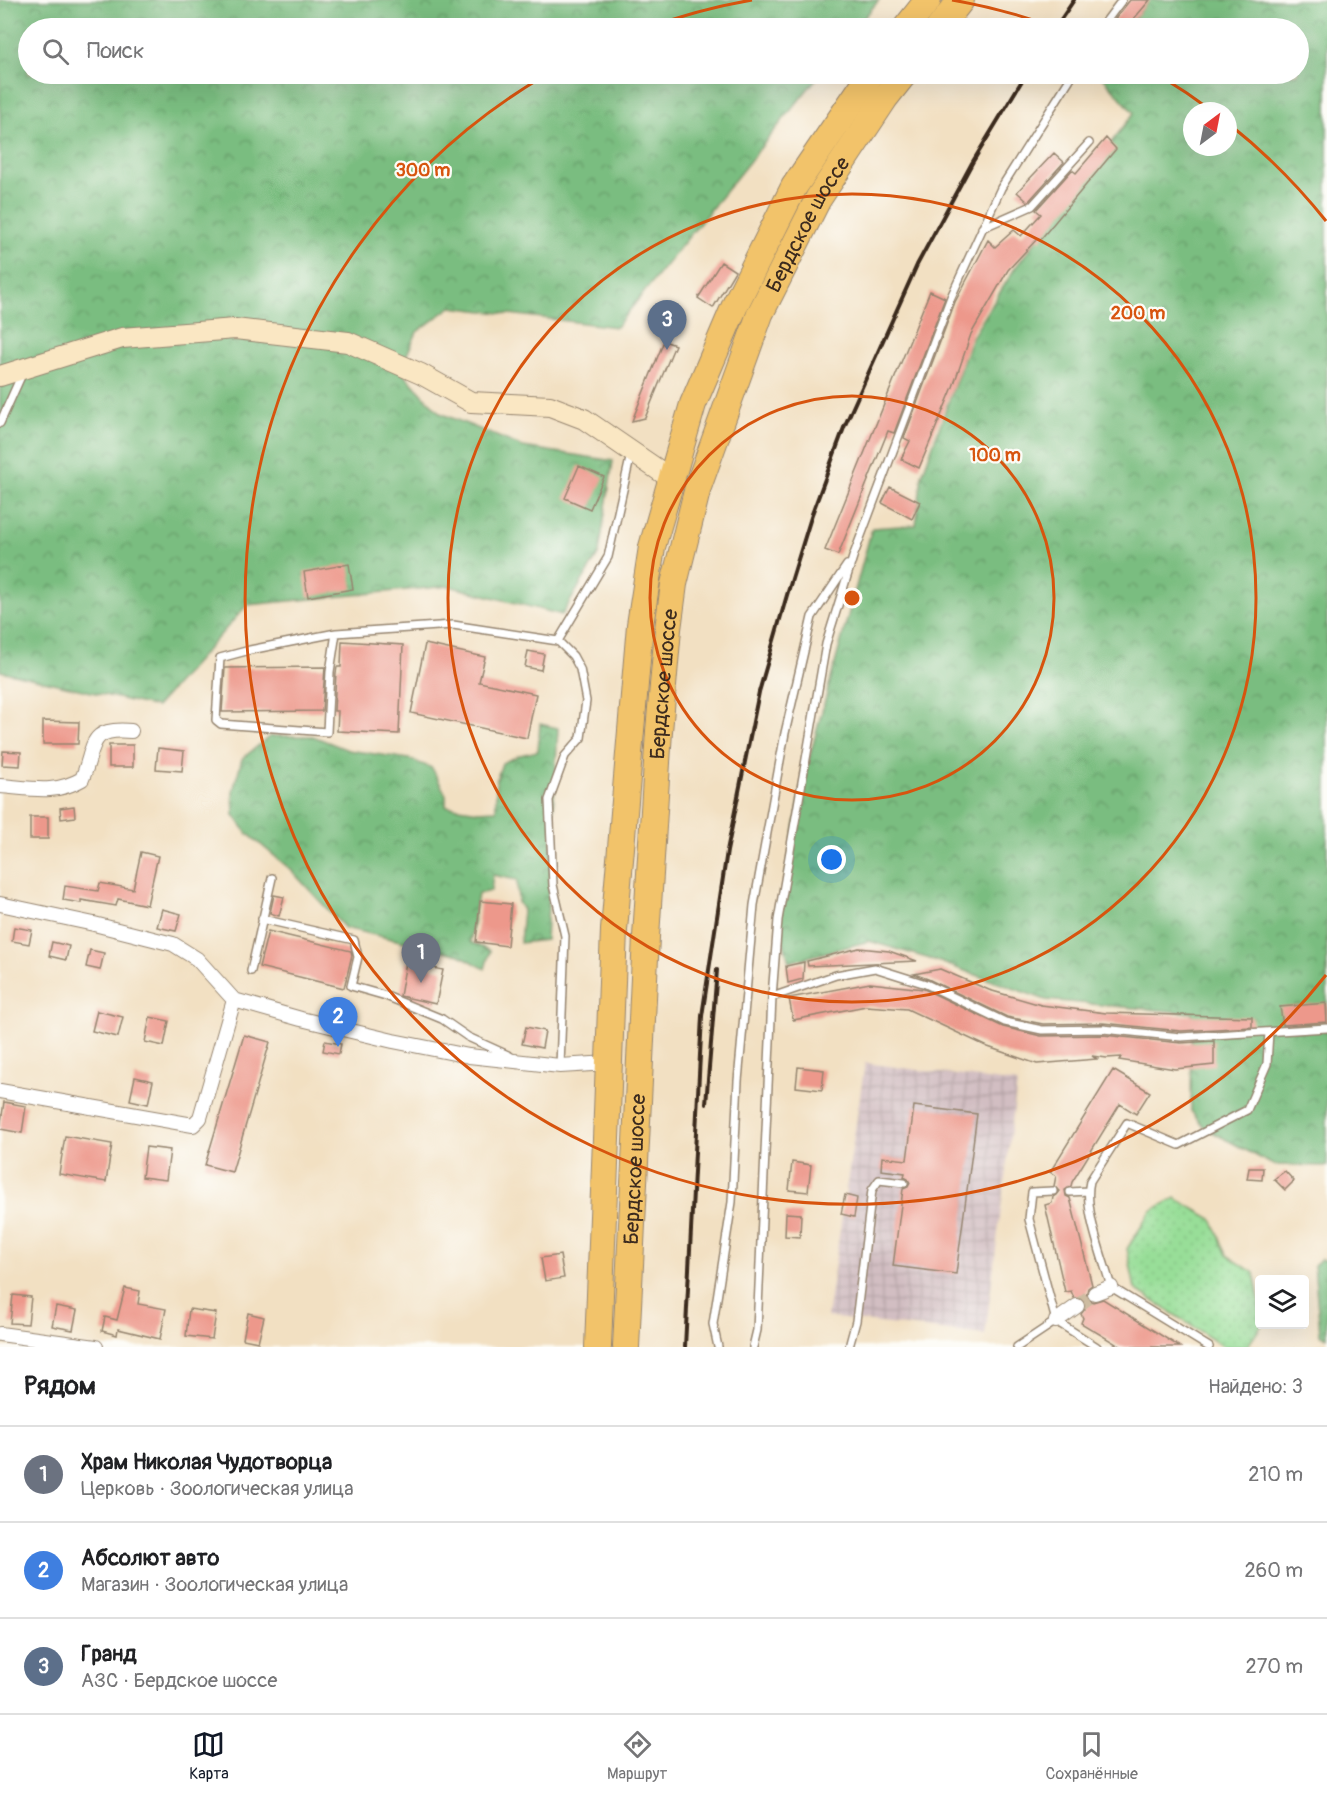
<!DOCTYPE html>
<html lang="ru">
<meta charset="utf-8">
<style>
body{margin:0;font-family:Pangolin,sans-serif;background:#f2f2f2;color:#202124}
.controls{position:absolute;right:18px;bottom:18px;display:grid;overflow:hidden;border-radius:6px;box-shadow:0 6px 24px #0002}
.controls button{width:54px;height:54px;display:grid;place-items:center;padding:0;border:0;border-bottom:2px solid #e0e0e0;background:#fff;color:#202124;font:30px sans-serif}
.compass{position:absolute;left:1183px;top:102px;width:54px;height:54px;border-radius:50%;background:#fff;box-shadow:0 6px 24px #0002;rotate:32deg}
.you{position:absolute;left:832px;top:860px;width:21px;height:21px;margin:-15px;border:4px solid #fff;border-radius:50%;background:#1a73e8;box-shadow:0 0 0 9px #1a73e833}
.badge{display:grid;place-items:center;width:39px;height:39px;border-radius:50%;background:#111827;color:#fff;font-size:20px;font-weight:700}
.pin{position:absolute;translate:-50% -50px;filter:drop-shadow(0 2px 3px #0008)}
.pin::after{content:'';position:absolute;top:32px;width:21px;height:18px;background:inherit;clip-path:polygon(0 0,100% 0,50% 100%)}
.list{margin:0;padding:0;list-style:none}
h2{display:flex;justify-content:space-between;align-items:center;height:78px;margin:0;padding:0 24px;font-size:26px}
h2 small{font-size:20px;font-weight:400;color:#757577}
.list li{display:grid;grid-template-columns:39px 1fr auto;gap:18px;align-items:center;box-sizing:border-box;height:96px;padding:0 24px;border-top:2px solid #e0e0e0}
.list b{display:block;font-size:22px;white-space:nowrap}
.list p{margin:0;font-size:20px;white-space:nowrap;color:#757577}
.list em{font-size:20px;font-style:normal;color:#757577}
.icon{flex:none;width:33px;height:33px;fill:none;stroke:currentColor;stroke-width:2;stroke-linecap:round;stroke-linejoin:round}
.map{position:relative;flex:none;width:1327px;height:1347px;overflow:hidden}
.search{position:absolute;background:#fff;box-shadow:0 6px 24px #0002;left:18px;right:18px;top:18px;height:66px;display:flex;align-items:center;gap:15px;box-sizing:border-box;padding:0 21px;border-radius:33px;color:#757577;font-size:22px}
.sheet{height:366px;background:#fff}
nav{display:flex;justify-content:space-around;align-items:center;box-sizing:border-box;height:84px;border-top:2px solid #e0e0e0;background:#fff;font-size:16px;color:#757577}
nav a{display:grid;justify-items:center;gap:3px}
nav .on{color:#111827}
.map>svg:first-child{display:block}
.industrial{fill:url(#industrial-grid)}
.green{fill:url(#green-dots);stroke:#6a845b;stroke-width:1.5}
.forest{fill:url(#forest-crowns);stroke:#5a744f;stroke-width:1.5;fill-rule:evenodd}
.building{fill:#ed988b}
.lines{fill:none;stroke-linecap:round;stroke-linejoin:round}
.street-tunnel{stroke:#cdbca1;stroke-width:14;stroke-dasharray:14 7;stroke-linecap:butt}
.lane-casing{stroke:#968570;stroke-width:10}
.street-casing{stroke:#968570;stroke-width:16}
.secondary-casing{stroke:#968570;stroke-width:22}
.highway-casing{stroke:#968570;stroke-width:28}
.lane{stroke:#fff;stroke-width:7}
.street{stroke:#fff;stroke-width:14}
.secondary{stroke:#fae7c3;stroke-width:20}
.highway{stroke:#f2c36a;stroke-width:26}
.rail{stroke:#3b2a1e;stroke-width:4}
.ring{fill:none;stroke:#d7540e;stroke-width:3}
.labels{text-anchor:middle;stroke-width:4.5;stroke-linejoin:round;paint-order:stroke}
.street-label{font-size:21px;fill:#3b2a1e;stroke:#fdfcf7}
.centre{fill:#d7540e;stroke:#fdfcf7;stroke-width:3}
.ring-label{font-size:18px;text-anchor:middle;font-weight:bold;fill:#d7540e;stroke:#fdfcf7;stroke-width:4.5;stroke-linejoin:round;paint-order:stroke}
</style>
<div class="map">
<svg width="1327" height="1347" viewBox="0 0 1327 1347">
<defs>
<pattern id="industrial-grid" width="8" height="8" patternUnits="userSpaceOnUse" patternTransform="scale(1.5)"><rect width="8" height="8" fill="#d2bec2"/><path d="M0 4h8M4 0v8" fill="none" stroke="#b5a3a6"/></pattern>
<pattern id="green-dots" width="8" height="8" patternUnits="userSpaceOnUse" patternTransform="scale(1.5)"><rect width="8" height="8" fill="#98de98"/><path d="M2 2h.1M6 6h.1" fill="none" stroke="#84bf83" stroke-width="1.8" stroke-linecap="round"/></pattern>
<pattern id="forest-crowns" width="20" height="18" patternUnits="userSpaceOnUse" patternTransform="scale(1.5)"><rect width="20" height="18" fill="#7abd80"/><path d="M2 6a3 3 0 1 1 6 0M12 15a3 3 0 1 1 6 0" fill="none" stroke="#659a68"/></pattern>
</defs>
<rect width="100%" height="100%" fill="#fdfcf7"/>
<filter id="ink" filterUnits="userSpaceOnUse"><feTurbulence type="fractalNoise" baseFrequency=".0167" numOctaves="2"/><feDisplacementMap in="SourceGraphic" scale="12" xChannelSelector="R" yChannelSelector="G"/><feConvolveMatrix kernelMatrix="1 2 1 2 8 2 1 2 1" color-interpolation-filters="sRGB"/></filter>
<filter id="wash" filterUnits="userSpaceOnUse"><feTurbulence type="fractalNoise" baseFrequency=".008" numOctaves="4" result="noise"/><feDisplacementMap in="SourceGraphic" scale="24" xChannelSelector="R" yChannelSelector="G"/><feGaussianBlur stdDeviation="1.35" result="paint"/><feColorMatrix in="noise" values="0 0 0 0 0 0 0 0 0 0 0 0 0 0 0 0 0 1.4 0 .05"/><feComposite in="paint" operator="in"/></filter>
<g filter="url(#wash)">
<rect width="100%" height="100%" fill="#f2e0c2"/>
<path class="industrial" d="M865 1063 1017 1083 985 1335 827 1317Z"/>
<path class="green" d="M1175 1198 1212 1219 1227 1255 1254 1273 1259 1299 1260 1324 1262 1325 1247 1347H1224L1135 1289 1127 1249 1151 1211Z"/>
<path class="forest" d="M0 0H879L856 28H28V74H820L616 327 451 307 417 332 400 370 440 413 523 447 613 461 599 553 562 615 449 586 247 605 156 707 0 671Z
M1149 0H1327V1166L1273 1165 1205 1128 1191 1111 1192 1013 1046 1000 937 961 869 941 789 962 778 920 803 781 872 528 916 525 922 475 972 337 1015 268 1134 113 1100 74H1298V28H1127ZM1192 111H1228V147H1192Z
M540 724 558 728 546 940 520 943 523 910 518 902 517 880 493 875 491 891 478 894 470 942 490 951 485 969 460 955 345 928 290 869 247 833 234 815 233 791 242 759 270 736H313L348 750 409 759 432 768 446 795V806L479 811 496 810V781L502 763 520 755 538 751Z
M1321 1259 1327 1261V1338L1320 1334 1314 1265Z"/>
<g id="blocks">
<path class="building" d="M1130 0H1150L1126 28H1108Z
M1106 138 1116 149 1040 240 1038 238 1008 270 971 334 953 387 919 468 901 459 910 441 904 438 955 302 988 240 995 247 1014 230 1021 236 1041 214 1036 210 1072 170 1076 173Z
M1054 153 1064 162 1028 202 1017 192Z
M721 262 735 271 713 308 698 298Z
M930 291 945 298 894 433 888 431 838 555 825 550Z
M664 341 675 345 672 352 645 418 632 421Z
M579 466 604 477 590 509 565 498Z
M890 487 920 502 912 519 882 503Z
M349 564 353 589 308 597 304 572Z
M342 641 403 645 399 734 337 731 338 711H334L336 673 337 667H341Z
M425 644 485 657 479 682 536 694 527 738 411 713Z
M528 651 544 654 541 670 525 667Z
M325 667 322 711 222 712 225 668Z
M43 721 79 722 78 744H43Z
M109 745H133V767H109Z
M158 748 184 751 182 771 156 769Z
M3 751 21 752 20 766 2 765Z
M74 806 75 817 61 819 60 808Z
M30 817H48V839H30Z
M141 852 158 856 147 905 118 899 116 906 81 900V903L63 900 65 886 98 891 100 883 133 889Z
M274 895 284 897 279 916 270 913Z
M480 901 511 904 507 946 476 942Z
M162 909 181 914 176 931 157 927Z
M14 927 32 930 29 944 12 941Z
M268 931 351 951 352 955 344 988 259 967Z
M52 942 69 946 66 960 49 956Z
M859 948 889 951 917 961 808 966 807 961Z
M90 950 104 953 100 970 86 967Z
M406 962 443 970 436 1004 400 996Z
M804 962 803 979 788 983 786 966Z
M940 969 989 990 1041 1005 1106 1013 1252 1017V1027L1181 1031 1103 1023 1043 1024 1007 1017 928 979 914 974Z
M870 983 924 989 1003 1027 1041 1036 1103 1035 1181 1043 1214 1041V1065L1175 1069 1119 1060 1121 1057 1107 1058 1092 1056 1097 1059 1037 1064 988 1047 907 1009 866 1006 793 1020 789 998Z
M1326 1003 1327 1022 1283 1025 1280 1007Z
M97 1011 123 1017 118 1037 92 1031Z
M150 1017 169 1021 164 1046 145 1042Z
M526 1027 545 1031 542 1048 522 1044Z
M244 1035 270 1042 232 1172 205 1165Z
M325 1041 341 1044 339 1054 323 1051Z
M798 1067 824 1070 822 1090 796 1087Z
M1113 1070 1150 1092 1136 1114 1120 1104 1072 1182 1071 1186 1065 1190 1066 1196 1070 1198 1092 1285 1088 1288 1086 1296 1093 1302 1103 1299 1180 1347H1121L1081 1323 1083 1318 1081 1314 1085 1309V1301L1080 1298H1074L1071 1291 1065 1292 1045 1205 1052 1203 1053 1197 1056 1195 1059 1191 1054 1186 1056 1176 1050 1172Z
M135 1077 153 1081 148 1104 130 1100Z
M4 1102 26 1106 22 1133 0 1129Z
M914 1106 977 1114 956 1274 893 1266 903 1189 908 1187 910 1183 908 1179 904 1177 905 1173 881 1170 882 1157 907 1160Z
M65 1136 112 1144 106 1182 59 1174Z
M146 1147 170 1150 166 1180 142 1177Z
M792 1162 811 1165 808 1192 789 1190Z
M1249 1168H1263L1262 1180 1247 1179Z
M1285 1171 1294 1181 1285 1190 1274 1179Z
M845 1195 857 1198 854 1217 841 1214Z
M786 1213 801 1214 800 1237 785 1236Z
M560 1255 564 1278 545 1281 541 1258Z
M125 1288 140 1291 138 1304 166 1309 160 1339 118 1329 117 1335 102 1331 105 1317 117 1320Z
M13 1295 31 1297 28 1324 10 1323Z
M56 1306 77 1310 73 1330 52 1326Z
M189 1309 216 1313 212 1339 186 1336Z
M248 1313 264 1317 258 1342 243 1339Z"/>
</g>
</g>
<g filter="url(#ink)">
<use href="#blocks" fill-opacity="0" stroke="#968570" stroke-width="1.5"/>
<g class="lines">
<path class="street-tunnel" d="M1077 1306 1095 1293"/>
<g class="lane-casing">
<path id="lane" d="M1101 28 1122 0
M982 228 1032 206 1089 143
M0 423 22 374
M336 633 250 650 220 658 216 720 221 724 327 732 330 672 336 633 453 625 558 641 608 557 631 454
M558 641 573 656 580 669 586 701 581 738 565 756 549 800 553 885 565 936 560 1066
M262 919 354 940 358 957 351 986 386 996 442 1019 468 1037 510 1056
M251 971 272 878
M772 997 836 975 875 968 926 984 1005 1022 1042 1030 1103 1029 1181 1037 1327 1028
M1070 1192 1088 1191
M1056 1321 1097 1347
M718 1347 713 1324 732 1202 738 1081 754 905 785 733 812 617 847 565
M753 1347 757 1330 772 997 778 920 826 644 853 557 951 297 1001 188 1073 74
M849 1347 856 1321 872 1190 879 1180 904 1183
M1017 1347 1056 1321 1029 1219 1032 1192 1053 1191
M1209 1347 1111 1287C1103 1257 1083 1210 1090 1181L1127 1123 1179 1145 1247 1110 1267 1064 1269 1032"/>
</g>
<g class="street-casing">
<path id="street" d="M0 786C30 788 55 795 82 779 96 746 87 727 131 731
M0 904 94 924 173 944 197 959 234 1000 301 1019 393 1041 469 1056 560 1066 609 1063
M0 1091 193 1125 200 1118 234 1000
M1095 1293 1111 1287
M1056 1321 1077 1306
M0 1334 96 1347"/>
</g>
<g class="secondary-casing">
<path id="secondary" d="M0 376 122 338 235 329 348 342 421 374 471 402 550 406 584 419 670 478"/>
</g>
<g class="highway-casing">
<g id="highway">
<path d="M906 28 928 0"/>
<path d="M939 28 961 0"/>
<path d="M598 1347 614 930 640 625 652 547 693 404 736 303 794 187 871 74"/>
<path id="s1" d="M626 1347 646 937 659 731 668 629 674 584 698 487 760 314 818 199 885 98 904 74"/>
</g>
</g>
<use href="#lane" class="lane"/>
<use href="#street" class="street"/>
<use href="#secondary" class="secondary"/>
<use href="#highway" class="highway"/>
<path class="rail" d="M1055 28 1074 0
M706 1104 717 970
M685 1347 702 1016 727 851 759 692 787 595 812 514 845 425 917 265 972 163 1026 74"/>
</g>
</g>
<g class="ring">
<circle cx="852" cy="598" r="202"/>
<circle cx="852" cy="598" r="404"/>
<path d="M1326 975A606 606 0 1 1 544 76M650 27A606 606 0 0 1 752 0M952 0A606 606 0 0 1 1054 27M1160 76A606 606 0 0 1 1212 111M1229 124A606 606 0 0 1 1326 221"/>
</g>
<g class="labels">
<g class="street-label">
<text dy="7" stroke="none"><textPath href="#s1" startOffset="1150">Бердское шоссе</textPath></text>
<text dy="7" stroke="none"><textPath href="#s1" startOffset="664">Бердское шоссе</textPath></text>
<text dy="7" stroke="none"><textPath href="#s1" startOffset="178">Бердское шоссе</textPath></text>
</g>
</g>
<circle cx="852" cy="598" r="9" class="centre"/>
<g class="ring-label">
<text x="423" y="176">300 m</text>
<text x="1138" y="319">200 m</text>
<text x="995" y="461">100 m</text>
</g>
</svg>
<div class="controls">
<button><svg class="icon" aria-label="layers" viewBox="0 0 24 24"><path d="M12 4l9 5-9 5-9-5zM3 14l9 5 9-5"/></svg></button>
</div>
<svg class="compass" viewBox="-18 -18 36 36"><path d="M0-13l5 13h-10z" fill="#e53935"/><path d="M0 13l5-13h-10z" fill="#757577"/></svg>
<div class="you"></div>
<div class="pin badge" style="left:421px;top:983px;background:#6b7280">1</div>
<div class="pin badge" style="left:338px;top:1047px;background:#3f7fe0">2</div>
<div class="pin badge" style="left:667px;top:350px;background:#5c6f8a">3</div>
<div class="search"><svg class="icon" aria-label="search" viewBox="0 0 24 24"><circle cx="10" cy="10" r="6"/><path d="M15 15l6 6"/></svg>Поиск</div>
</div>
<section class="sheet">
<h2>Рядом<small>Найдено: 3</small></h2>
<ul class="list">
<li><span class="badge" style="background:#6b7280">1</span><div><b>Храм Николая Чудотворца</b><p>Церковь · Зоологическая улица</p></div><em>210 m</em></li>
<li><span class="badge" style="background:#3f7fe0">2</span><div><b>Абсолют авто</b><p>Магазин · Зоологическая улица</p></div><em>260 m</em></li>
<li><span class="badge" style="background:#5c6f8a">3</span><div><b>Гранд</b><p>АЗС · Бердское шоссе</p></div><em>270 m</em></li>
</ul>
</section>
<nav>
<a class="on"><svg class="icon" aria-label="map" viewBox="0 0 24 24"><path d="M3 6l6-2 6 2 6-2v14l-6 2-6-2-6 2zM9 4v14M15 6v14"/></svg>Карта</a>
<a><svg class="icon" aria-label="directions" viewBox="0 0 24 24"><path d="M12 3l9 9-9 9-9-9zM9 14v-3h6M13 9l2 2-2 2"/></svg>Маршрут</a>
<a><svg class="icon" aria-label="saved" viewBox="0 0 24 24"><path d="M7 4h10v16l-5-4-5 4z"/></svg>Сохранённые</a>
</nav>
